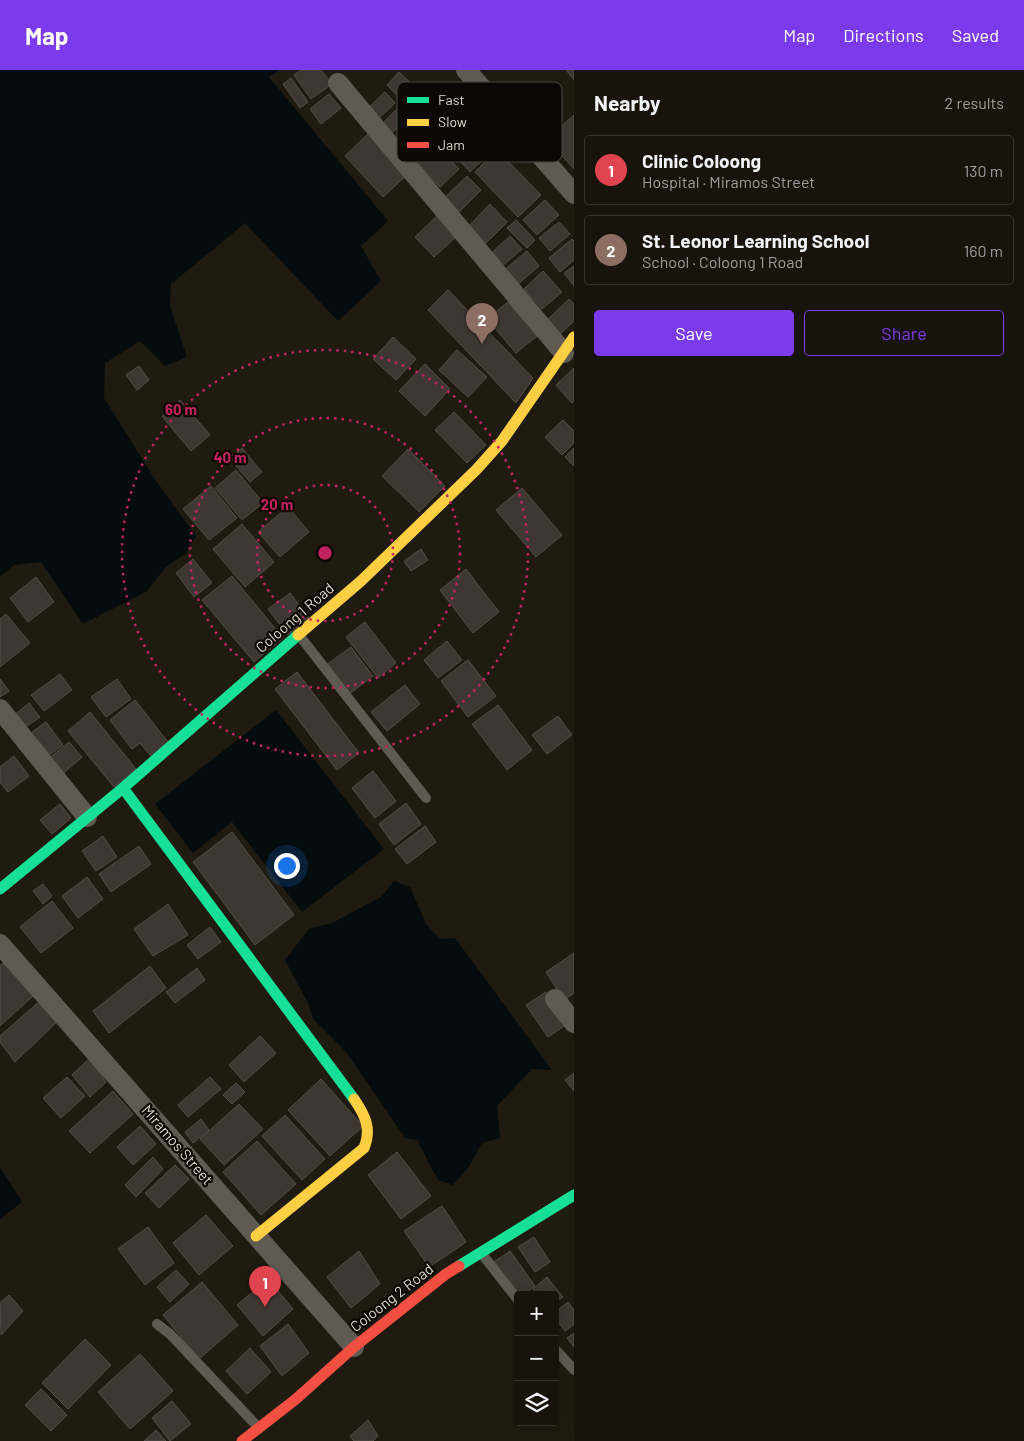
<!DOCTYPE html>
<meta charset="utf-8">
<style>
body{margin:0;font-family:Barlow,sans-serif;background:#211d15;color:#f1f3f6}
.controls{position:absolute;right:15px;bottom:15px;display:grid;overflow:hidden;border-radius:5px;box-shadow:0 2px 12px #0003}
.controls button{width:45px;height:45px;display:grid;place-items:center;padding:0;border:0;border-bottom:1px solid #36332d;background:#18140c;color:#f1f3f6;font:25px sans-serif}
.you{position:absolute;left:286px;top:795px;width:18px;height:18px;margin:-12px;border:4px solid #fff;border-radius:50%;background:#1a73e8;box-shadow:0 0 0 8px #1a73e833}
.badge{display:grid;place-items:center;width:32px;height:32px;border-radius:50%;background:#7c3aed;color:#fff;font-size:16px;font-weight:700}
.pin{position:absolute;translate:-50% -41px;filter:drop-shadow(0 1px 2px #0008)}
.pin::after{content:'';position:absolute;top:26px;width:18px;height:15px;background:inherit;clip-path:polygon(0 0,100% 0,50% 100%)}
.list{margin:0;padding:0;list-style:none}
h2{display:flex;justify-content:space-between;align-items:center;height:65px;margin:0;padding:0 20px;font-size:21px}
h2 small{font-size:16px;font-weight:400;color:#9f9e9d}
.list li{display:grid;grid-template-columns:32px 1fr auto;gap:15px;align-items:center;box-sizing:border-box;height:70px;margin:0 10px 10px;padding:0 10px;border:1px solid #36332d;border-radius:5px}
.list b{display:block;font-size:19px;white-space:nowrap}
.list p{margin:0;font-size:16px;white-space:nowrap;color:#9f9e9d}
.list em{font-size:16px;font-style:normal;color:#9f9e9d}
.actions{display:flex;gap:10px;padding:15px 20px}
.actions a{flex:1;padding:11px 0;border:1px solid #7c3aed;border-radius:5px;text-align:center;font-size:18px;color:#7c3aed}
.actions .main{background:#7c3aed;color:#fff}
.icon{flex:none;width:28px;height:28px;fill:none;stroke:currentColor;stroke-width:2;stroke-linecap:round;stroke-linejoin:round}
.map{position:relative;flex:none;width:574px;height:1371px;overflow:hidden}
header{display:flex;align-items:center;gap:30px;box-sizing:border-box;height:70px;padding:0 25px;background:#7c3aed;color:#fff}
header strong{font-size:24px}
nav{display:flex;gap:28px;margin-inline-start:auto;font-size:18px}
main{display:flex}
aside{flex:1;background:#18140c}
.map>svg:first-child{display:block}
.water{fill:#040c0d}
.building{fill:#3f3832;stroke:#554d48}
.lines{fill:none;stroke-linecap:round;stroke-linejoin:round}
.lane{stroke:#5f5b53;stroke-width:10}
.street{stroke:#5f5b53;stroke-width:20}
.fast{stroke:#16e098;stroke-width:11}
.slow{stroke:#ffcf43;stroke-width:11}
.jam{stroke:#f24e42;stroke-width:11}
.ring{fill:none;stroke:#c32261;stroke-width:2.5;stroke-dasharray:2.5 5}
.labels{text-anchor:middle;stroke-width:4.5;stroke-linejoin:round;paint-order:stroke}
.street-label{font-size:15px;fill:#dfd9cd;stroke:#0c0803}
.key{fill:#0c0803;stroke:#4b4740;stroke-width:1}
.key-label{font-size:14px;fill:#dfd9cd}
.centre{fill:#c32261;stroke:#0c0803;stroke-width:2.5}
.ring-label{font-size:15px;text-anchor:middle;font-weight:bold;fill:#c32261;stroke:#0c0803;stroke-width:4.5;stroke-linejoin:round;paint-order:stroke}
</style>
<header>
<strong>Map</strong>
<nav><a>Map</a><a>Directions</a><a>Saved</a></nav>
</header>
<main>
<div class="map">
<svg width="574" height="1371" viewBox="0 0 574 1371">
<rect width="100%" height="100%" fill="#201b10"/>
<path class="water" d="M0 0H279L269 7 388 151 361 176 381 211 338 251 245 153 171 214 170 236 187 287 165 296 140 271 105 293 104 328 154 408 196 466 186 483 166 497 146 522 83 554 41 492 14 495 0 506Z
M276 640 384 779 302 842 232 752 193 783 155 734Z
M394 811 410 817 426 854 440 869 455 868 552 1000 532 999 497 1036 500 1068 482 1073 469 1097 453 1115 438 1110 417 1070 405 1068 347 983 313 949 309 935 285 890 309 859 332 853 381 827Z
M0 1097 22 1132 0 1149Z"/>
<path class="building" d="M301 0H321L332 14 311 29 294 5Z
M566 0H574V10Z
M399 2 419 21 406 34 387 15Z
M291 8 308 32 300 38 283 14Z
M385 22 395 33 375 52 365 41Z
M329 24 341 38 321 54 310 39Z
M402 34 411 44 389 66 380 56Z
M574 45V99L547 69Z
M475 54 496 77 470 102 449 79Z
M369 63 407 105 383 127 345 86Z
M435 74 459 99 440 117 416 92Z
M497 80 541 125 518 147 475 102Z
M467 106 481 120 459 142 445 127Z
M545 130 559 145 537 165 523 150Z
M490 134 507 152 486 173 469 156Z
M438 145 457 166 434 187 415 167Z
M516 150 535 170 527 178 507 158Z
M559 152 570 164 550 181 539 168Z
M510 166 522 179 500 198 489 185Z
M572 169 574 171V190L560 202 549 188Z
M527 181 539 196 517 215 504 200Z
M574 196V216L564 203Z
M543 201 562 222 542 239 524 219Z
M448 220 533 308 516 333 428 240Z
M569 229 574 234V251L558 266 545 252Z
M508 232 537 266 516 283 487 249Z
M393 267 416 289 396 310 373 289Z
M457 280 487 307 468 327 439 300Z
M425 294 450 319 425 346 399 321Z
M139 296 149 310 137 320 126 305Z
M574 298V331L572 333 556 315Z
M180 330 210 365 191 381 162 346Z
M454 342 486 375 467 393 435 360Z
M563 350 574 361V373L562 385 545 367Z
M242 378 262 402 250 412 230 389Z
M574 378V396L565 387Z
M408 379 445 416 419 442 382 406Z
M236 400 263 433 242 450 215 418Z
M211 416 237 448 209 470 183 439Z
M522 418 562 465 536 487 496 440Z
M288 437 309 462 280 487 258 462Z
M242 454 274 492 245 517 213 479Z
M421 479 428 490 411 501 404 491Z
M193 489 212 513 194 527 176 503Z
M466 499 499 542 473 563 440 520Z
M232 506 283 568 254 592 202 530Z
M36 507 54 532 28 552 10 528Z
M290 523 309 548 288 565 268 539Z
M6 544 30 573 0 597V549Z
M365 552 396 593 378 608 346 567Z
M447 571 462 590 438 608 424 590Z
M351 577 373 606 348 625 325 596Z
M468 590 496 626 468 647 441 611Z
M297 602 359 683 337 700 275 619Z
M60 604 72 620 44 641 31 625Z
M0 609 9 621 0 627Z
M117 609 131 629 106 647 91 627Z
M405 615 420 634 387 661 371 642Z
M135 630 168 672 151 686 140 673 132 679 110 650Z
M29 633 40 647 23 659 13 646Z
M498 635 532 680 507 700 472 654Z
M90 642 136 699 114 717 68 661Z
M558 646 572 665 547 684 532 665Z
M46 652 63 675 45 688 28 665Z
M69 672 82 687 59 707 46 691Z
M14 686 29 706 8 722 0 712V697Z
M373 701 396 731 375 748 352 718Z
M406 733 421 754 394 775 379 754Z
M60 734 71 748 52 764 40 750Z
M425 756 436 772 407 794 395 779Z
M232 762 294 845 255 875 193 792Z
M103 766 117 787 96 801 82 781Z
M139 776 151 794 111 822 99 804Z
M87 807 103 829 78 848 62 826Z
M43 814 52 826 43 834 33 821Z
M52 831 73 858 41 883 20 857Z
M168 834 188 865 153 886 134 859Z
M210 857 221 872 198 889 187 875Z
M574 883V923L564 930 546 902Z
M3 893 33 926 0 956V896Z
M150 896 166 918 109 963 93 941Z
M197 898 205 910 175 933 166 922Z
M546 922 567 954 548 967 526 935Z
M41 930 58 951 15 992 0 972V966Z
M260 966 276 983 244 1012 229 995Z
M89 989 106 1012 90 1027 72 1005Z
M574 1003V1021L565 1010Z
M67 1007 85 1026 61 1048 43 1028Z
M210 1007 221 1019 188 1047 178 1035Z
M321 1009 363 1056 330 1086 288 1040Z
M236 1013 245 1022 232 1034 223 1025Z
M113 1021 133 1044 90 1083 69 1061Z
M239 1034 263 1059 224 1095 200 1069Z
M285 1045 325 1089 302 1110 262 1066Z
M201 1049 209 1060 193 1073 185 1062Z
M140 1056 156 1074 133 1095 117 1077Z
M257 1071 296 1114 261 1145 223 1102Z
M397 1082 431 1126 401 1149 368 1105Z
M153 1087 163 1099 136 1127 125 1115Z
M175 1095 189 1109 159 1138 145 1123Z
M442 1136 466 1172 429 1197 404 1161Z
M206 1145 233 1176 199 1205 173 1173Z
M148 1157 174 1193 145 1215 118 1179Z
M534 1167 550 1192 535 1202 518 1177Z
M359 1181 380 1214 351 1238 327 1207Z
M510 1181 535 1216 523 1225H518L494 1192Z
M176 1200 189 1214 170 1232 157 1217Z
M547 1207 563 1227 555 1233V1225H537L533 1219Z
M268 1209 293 1239 263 1266 237 1235Z
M202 1212 238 1255 199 1289 163 1245Z
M9 1225 23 1241 1 1265 0 1233Z
M568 1232 574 1240V1254L565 1261 555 1248V1242Z
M288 1254 309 1283 282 1306 260 1276Z
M574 1263V1277L567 1268Z
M85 1269 111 1295 68 1339 42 1313Z
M250 1278 271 1302 247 1324 226 1301Z
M140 1284 173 1321 130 1359 98 1322Z
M41 1319 67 1345 51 1361 25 1335Z
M172 1331 191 1354 170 1371 152 1348Z
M368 1350 378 1366 373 1371H354L350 1366Z
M156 1360 166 1371H144Z"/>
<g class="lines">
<path class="lane" d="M299 565 426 728
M482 1184 518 1230
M157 1254 170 1264 258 1357
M555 1279 574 1300"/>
<path class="street" d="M466 0 574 124
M338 13 564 283
M0 639 87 747
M0 874 354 1277
M555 929 574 953"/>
<path class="fast" d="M123 718 354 1029
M0 819 123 718 298 565
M459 1196 574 1125"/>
<path class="slow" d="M298 565 361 511 476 400 502 371 574 267
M256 1166 364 1078C372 1059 365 1045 354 1029"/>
<path class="jam" d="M242 1371 296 1329 354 1277 446 1204 459 1196"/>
</g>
<g class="ring">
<circle cx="325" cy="483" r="68"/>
<circle cx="325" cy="483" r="135"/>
<circle cx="325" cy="483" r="203"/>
</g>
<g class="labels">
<g class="street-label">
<text transform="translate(295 548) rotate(-41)" y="5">Coloong 1 Road</text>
<text transform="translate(177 1075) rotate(49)" y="5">Miramos Street</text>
<text transform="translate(392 1228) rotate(-38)" y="5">Coloong 2 Road</text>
</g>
</g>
<rect x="397" y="12" width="165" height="80" rx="8" class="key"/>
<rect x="407" y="27" width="22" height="6" fill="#16e098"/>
<rect x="407" y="49" width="22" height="7" fill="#ffcf43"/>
<rect x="407" y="72" width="22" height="6" fill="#f24e42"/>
<g class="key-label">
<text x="438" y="35">Fast</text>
<text x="438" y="57">Slow</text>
<text x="438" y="80">Jam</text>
</g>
<circle cx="325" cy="483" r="8" class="centre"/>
<g class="ring-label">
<text x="181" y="345">60 m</text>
<text x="230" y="393">40 m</text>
<text x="277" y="440">20 m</text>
</g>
</svg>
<div class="controls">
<button>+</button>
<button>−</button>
<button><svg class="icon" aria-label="layers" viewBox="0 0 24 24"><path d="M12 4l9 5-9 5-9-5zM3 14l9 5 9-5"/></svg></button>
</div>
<div class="you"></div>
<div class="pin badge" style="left:265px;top:1237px;background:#e0444e">1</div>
<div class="pin badge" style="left:482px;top:274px;background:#8d6e63">2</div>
</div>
<aside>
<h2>Nearby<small>2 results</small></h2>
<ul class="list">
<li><span class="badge" style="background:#e0444e">1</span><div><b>Clinic Coloong</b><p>Hospital · Miramos Street</p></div><em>130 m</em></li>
<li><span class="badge" style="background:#8d6e63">2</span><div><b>St. Leonor Learning School</b><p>School · Coloong 1 Road</p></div><em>160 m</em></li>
</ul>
<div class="actions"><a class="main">Save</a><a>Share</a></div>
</aside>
</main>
